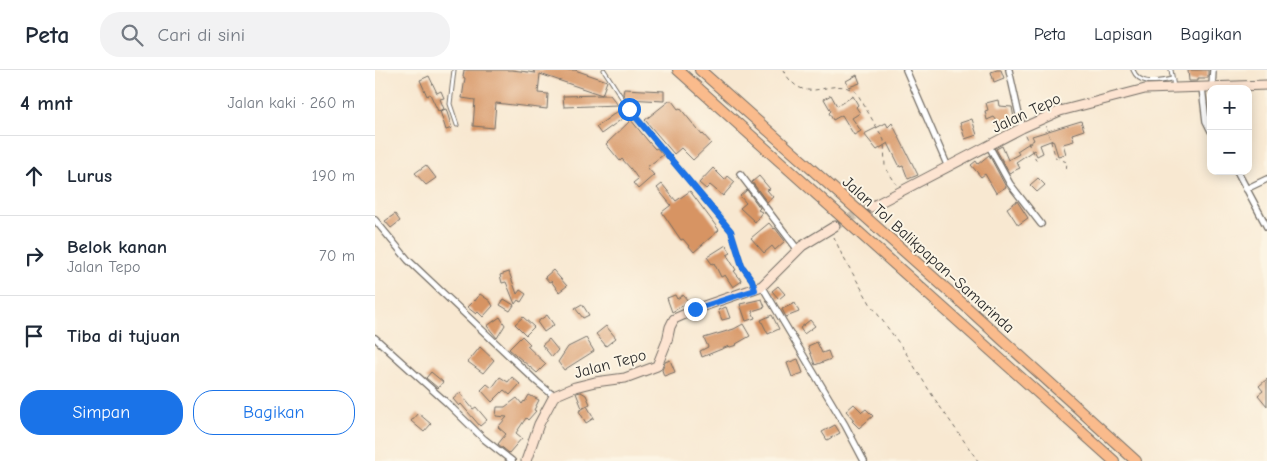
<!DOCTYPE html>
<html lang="id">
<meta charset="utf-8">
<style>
body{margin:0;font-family:"Comic Neue",sans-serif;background:#f2f2f3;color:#1f2937}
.controls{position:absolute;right:15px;top:15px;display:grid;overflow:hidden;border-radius:10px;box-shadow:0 2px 12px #0003}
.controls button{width:45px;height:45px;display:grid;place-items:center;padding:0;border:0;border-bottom:1px solid #e0e1e3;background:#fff;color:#1f2937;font:25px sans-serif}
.stop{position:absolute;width:15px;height:15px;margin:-11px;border:4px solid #1a73e8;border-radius:50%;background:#fff}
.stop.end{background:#1a73e8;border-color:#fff;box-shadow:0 1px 5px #0008}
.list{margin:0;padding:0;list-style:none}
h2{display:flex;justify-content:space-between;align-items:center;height:65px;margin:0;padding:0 20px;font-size:21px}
h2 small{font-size:16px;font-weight:400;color:#747a83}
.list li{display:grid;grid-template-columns:32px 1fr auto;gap:15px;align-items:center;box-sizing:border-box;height:80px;padding:0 20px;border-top:1px solid #e0e1e3}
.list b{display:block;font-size:19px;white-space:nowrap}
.list p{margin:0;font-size:16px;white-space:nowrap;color:#747a83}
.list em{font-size:16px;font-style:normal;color:#747a83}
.actions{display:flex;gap:10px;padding:15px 20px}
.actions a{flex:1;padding:11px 0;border:1px solid #1a73e8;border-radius:20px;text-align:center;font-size:18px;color:#1a73e8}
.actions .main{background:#1a73e8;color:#fff}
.icon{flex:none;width:28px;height:28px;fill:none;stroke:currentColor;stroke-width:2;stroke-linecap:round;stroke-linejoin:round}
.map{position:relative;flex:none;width:892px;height:391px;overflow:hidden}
header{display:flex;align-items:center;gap:30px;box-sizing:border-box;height:70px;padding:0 25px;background:#fff;border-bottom:1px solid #e0e1e3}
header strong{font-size:24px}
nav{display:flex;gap:28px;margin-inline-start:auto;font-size:18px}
.search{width:350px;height:45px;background:#f2f2f3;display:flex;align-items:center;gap:12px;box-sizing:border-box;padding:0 18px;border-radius:20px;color:#747a83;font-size:19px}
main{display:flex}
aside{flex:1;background:#fff}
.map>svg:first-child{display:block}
.building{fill:#d79463}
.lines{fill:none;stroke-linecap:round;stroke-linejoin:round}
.secondary-tunnel{stroke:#cfc2b0;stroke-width:9;stroke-dasharray:9 4.5;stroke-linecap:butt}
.lane-casing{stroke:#736d65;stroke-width:5}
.street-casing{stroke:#736d65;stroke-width:8}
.secondary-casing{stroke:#736d65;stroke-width:11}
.highway-casing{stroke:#736d65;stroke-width:12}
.path{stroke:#736d65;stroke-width:1;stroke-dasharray:4 4;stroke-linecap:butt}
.lane{stroke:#fff;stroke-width:3}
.street{stroke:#fff;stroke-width:5.5}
.secondary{stroke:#fde4d1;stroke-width:9}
.highway{stroke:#fabb8c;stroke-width:10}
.route{stroke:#1a73e8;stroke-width:6}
.labels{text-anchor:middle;stroke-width:4;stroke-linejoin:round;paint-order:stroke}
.street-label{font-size:16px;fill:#2b2b2b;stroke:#fcf5e5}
</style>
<header>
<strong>Peta</strong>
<div class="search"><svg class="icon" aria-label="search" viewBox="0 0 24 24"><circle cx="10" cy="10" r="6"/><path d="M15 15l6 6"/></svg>Cari di sini</div>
<nav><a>Peta</a><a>Lapisan</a><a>Bagikan</a></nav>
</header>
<main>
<aside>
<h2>4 mnt<small>Jalan kaki · 260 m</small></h2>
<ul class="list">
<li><svg class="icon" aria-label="ahead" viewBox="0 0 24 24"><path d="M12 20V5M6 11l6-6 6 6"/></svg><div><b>Lurus</b></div><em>190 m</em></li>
<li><svg class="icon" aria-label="right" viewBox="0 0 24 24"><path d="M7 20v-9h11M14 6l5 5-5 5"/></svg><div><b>Belok kanan</b><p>Jalan Tepo</p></div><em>70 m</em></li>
<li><svg class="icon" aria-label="arrive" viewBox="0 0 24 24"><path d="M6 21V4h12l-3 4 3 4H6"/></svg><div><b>Tiba di tujuan</b></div></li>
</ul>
<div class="actions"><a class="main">Simpan</a><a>Bagikan</a></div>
</aside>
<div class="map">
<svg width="892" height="391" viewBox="0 0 892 391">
<rect width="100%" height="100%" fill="#fcf5e5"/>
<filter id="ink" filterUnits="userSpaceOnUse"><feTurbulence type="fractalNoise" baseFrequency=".02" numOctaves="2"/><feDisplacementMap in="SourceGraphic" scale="10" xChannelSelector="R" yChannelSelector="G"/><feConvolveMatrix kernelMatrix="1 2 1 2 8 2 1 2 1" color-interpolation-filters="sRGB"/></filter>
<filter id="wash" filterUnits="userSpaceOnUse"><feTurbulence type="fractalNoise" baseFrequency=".0096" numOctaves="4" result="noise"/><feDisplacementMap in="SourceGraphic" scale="20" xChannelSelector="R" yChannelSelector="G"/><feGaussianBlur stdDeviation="1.12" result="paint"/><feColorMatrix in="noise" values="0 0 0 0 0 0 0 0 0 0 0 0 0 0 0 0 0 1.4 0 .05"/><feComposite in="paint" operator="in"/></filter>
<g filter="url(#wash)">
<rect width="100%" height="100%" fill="#f8e8d1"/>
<g id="blocks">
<path class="building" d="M89 0H137L161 3 157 0H200L232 11 227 25H235L243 35 189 37 188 26 227 25 165 4 163 23 173 24 172 39 121 33 119 58 98 56 100 30 87 28 90 8 88 7Z
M622 0H626L629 8 619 12 616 2Z
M813 0H833V8H823V11H814Z
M482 5 485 13 474 17 471 11Z
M54 6 62 23 66 21 69 28 65 29 69 39 63 41 55 24 52 26 45 10Z
M249 19 289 21V31L252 29 248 24Z
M456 25 462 36 478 26 483 35 481 37 485 43 477 48 486 61 479 65 467 45 458 50 454 43 456 41 449 29Z
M623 30 624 36 637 37 640 54 633 55V50L623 52 619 47 612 50 610 41 613 40 611 33Z
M294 31H297L303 39 305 38 327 65 328 64 336 73 318 90 306 78 299 84 270 50Z
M71 39 77 58 71 60 65 41Z
M246 39 251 46 226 64 221 57Z
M597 49 602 65 590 69 585 53Z
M256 50 273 71 280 79 282 78 288 85 272 97 279 105 263 119 258 113 263 109 256 99 247 89 245 91 231 74Z
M706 51 709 60 697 64 699 71 688 74 691 84 683 86 678 70 665 75 668 83 662 86 659 80 641 92 645 98 634 103 621 79 627 76 633 90 644 84 642 81 659 70 657 66Z
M511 53 513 57 517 53 543 105 533 109 528 96 525 97 513 73 502 80 489 64Z
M614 85 631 117 621 123 610 104 606 107 596 95 601 91 603 94Z
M51 95 61 108 51 115 40 103Z
M338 98 350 110 353 106 360 112 348 126 335 115 331 119 324 113Z
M384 106 395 119 392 120 398 127 392 132 377 112Z
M663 108 670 115 662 122 655 115Z
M287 114 301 131 315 121 344 160 319 182 308 169 306 170 287 142 296 135 282 118Z
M372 120 385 138 383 140 387 142 380 152 365 138 371 133 365 126Z
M642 131 653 148 643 155 632 138Z
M20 144 25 151 16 158 10 151Z
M394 153 399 159 400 158 410 171 400 180 397 176 389 183 376 168Z
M351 175 356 183 352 185 361 200 359 201 367 211 358 217 350 205 346 207 339 193 337 194 332 187Z
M178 200 192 216 184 222 176 211 174 212 170 207Z
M134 202 142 224 145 220 151 224 146 232 143 230 140 234 131 212 127 213 125 205Z
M403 216 410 224 404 229 397 221Z
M105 224 115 231 118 236 108 247 103 242 101 244 92 237 99 230 100 231Z
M300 225 302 229 308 225 314 232 297 242 292 228Z
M129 229 139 235 135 241 125 235Z
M387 229 390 237 377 241 380 248 371 251 365 234Z
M420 233 424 242 411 247 407 239Z
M207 234 214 245 208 248 200 238Z
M351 237 355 248 347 250 343 240Z
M172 245 179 255 169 262 162 252Z
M397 245 404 259 393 264 386 250Z
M125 247 130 255 122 268 112 256Z
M148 247 159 257 151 265 140 254Z
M435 250 440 256 429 264 425 258Z
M368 254 375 266 361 274 362 275 355 277 354 276 327 287 325 281 333 277 329 268 359 259Z
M231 256 241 268 231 276 221 264Z
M147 266 155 274 152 276 171 294 162 303 134 279Z
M211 268 219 281 189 300 183 292 193 277Z
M174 269 183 280 177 287 167 275Z
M442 272 447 283 453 281 456 289 440 295 433 276Z
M105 277 119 290 108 303 93 292Z
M423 289 428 303 417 307 412 293Z
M295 290 300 302 289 306 287 300 290 292Z
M56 302 68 312 63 318 51 308Z
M125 307 133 312 137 307 145 314 135 325 129 320 117 332 106 320 112 314 117 318Z
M892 309V336L883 325 888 321 884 316Z
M206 322 211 325 215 334 207 338 201 323Z
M85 323 98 339 101 337 112 350 105 356 86 334 84 336 78 329Z
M154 325 164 330 159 340 161 341 153 350 151 348 141 363 147 368 134 383 123 374 131 364 123 357 132 347 121 346 122 337H130L142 328 147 334 149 331 150 332Z
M479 334 487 342 491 339 498 346 484 358 477 351 479 350 471 341Z
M212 336 219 348 211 353 204 341Z
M43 343 56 354 49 362 36 351Z
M460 355 465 363 452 370 447 362Z"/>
</g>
</g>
<g filter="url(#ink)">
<use href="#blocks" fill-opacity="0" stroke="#736d65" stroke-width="1"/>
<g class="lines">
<path class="secondary-tunnel" d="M460 156 496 137"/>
<g class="lane-casing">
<path id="lane" d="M79 0 75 34 82 55
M229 0 254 39 356 161 367 196 377 210 379 217
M758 0C765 17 784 11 798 9
M796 0 799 17"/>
</g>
<g class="street-casing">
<path id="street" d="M531 0 573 97
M634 0 647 58
M827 18 831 51 836 61
M837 18 838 0
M614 76 635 114 666 154
M862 101 892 157
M365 104 423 180
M871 119 892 109
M0 150 33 190 162 312 179 326
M387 216 470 355 489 391
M0 268 71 332 109 369 137 391"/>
</g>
<g class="secondary-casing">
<path id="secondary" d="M496 137 647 58 685 41 770 19 892 15
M151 391 164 354 179 326 200 317 220 312 250 308 282 296 292 271 295 257 299 249 326 237 387 216 427 176 460 156"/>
</g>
<g class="highway-casing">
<path id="highway" d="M303 0 739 391
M325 0 576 223 761 391"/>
</g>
<path class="path" d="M408 0C432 42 455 2 482 23L509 70 510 97 522 115
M671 56 681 88 692 92 691 101
M650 65 662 92
M459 167 467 185 496 235 529 280 559 328 603 391"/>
<use href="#lane" class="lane"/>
<use href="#street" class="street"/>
<use href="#secondary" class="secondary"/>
<use href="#highway" class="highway"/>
</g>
</g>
<g class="lines" filter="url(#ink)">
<path class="route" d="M254 39 356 161 367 196 377 210 380 220 320 239"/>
</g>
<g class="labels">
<g class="street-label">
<text transform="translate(651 42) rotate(-25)" y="6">Jalan Tepo</text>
<text transform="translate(554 184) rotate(42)" y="6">Jalan Tol Balikpapan–Samarinda</text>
<text transform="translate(235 293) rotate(-15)" y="6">Jalan Tepo</text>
</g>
</g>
</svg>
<div class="controls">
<button>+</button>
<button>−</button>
</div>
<div class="stop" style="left:254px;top:39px"></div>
<div class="stop end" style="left:320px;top:239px"></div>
</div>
</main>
